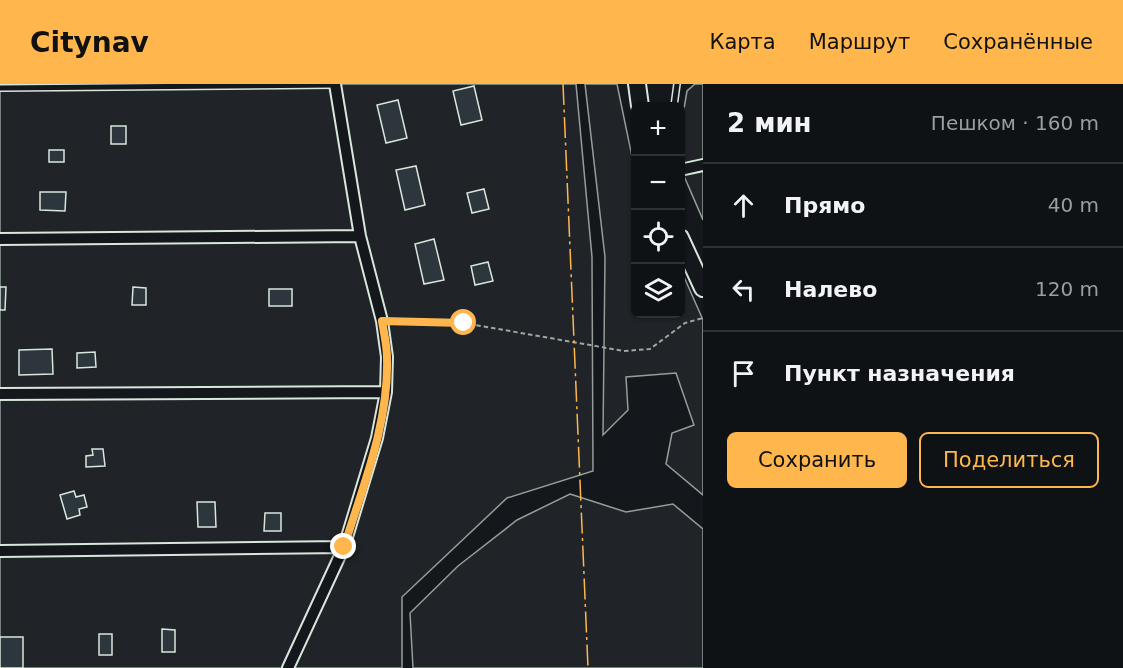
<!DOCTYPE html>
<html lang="ru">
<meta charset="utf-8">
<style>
body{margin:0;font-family:"DejaVu Sans",sans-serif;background:#1d2022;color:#f1f3f6}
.controls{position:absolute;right:18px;top:18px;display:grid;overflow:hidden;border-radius:9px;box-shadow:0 2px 4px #0004}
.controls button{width:54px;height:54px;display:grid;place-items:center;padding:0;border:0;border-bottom:2px solid #2f3234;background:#0f1215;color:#f1f3f6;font:30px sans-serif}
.stop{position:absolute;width:18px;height:18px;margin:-14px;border:4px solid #ffb74d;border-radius:50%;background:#fff}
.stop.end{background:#ffb74d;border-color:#fff;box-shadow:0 2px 6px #0008}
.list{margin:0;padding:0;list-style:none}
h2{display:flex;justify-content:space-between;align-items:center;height:78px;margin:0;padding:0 24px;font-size:26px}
h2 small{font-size:20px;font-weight:400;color:#9b9ea0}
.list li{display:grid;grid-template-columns:39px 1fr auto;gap:18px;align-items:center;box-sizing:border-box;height:84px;padding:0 24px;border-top:2px solid #2f3234}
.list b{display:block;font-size:22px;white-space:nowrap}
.list em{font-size:20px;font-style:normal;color:#9b9ea0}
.actions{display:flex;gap:12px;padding:18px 24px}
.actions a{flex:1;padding:14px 0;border:2px solid #ffb74d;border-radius:9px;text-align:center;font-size:21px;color:#ffb74d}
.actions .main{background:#ffb74d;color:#111}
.icon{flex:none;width:33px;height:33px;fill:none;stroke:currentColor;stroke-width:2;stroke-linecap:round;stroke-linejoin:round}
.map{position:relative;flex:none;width:703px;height:584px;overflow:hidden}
header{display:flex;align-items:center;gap:36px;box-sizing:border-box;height:84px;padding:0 30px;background:#ffb74d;color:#111}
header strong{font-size:28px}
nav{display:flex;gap:33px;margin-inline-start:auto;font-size:21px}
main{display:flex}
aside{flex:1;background:#0f1215}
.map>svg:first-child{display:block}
.green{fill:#202428;stroke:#939e99;stroke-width:1.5}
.building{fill:#2c363c;stroke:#d8e6dc;stroke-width:1.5}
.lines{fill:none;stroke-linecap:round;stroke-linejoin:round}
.service-casing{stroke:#d8e6dc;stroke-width:8}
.minor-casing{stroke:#d8e6dc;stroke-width:14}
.secondary-casing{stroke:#d8e6dc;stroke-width:20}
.path{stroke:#9da8a2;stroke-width:2;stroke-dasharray:4.5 3;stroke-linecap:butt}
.service{stroke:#14181c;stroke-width:5}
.minor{stroke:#14181c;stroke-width:10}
.secondary{stroke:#14181c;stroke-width:16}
.power{stroke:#ffb74d;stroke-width:1.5;stroke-dasharray:21 4.5 3 4.5;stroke-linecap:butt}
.route{stroke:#ffb74d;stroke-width:8}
</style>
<header>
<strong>Citynav</strong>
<nav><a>Карта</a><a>Маршрут</a><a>Сохранённые</a></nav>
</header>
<main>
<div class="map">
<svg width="703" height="584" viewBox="0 0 703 584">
<rect width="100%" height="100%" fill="#14181c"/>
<path class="green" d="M0 0H576L592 173 593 387 507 414 402 513V584H0Z
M585 0H617L635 87 636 230H680L681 186 703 236V411L666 380 672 349 694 341 676 289 626 293 628 326 603 351 605 173Z
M695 0H703V136L681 85V42L687 7Z
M570 410 626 428 673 420 703 445V584H413L410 529 458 482 517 436Z"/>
<path class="building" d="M474 2 482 36 461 41 453 7Z
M398 16 407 54 386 59 377 21Z
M111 42H126V60H111Z
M49 66H64V78H49Z
M416 82 425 121 405 126 396 86Z
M484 105 489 125 472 129 467 109Z
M40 108H66L65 127 40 126Z
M434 155 444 196 424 200 415 160Z
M488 178 493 197 475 201 471 182Z
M0 203H6L5 226H0Z
M133 203 146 204V221H132Z
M269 205H292V222H269Z
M52 265 53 290 19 291V266Z
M95 268 96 283 77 284V269Z
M92 365H103L105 382 86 383V372L93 371Z
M74 407 76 413 84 411 87 423 79 425 80 431 67 435 60 411Z
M197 418H215L216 443H198Z
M265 429H281V447H264Z
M162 545 175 546V568H162Z
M99 550H112V571H99Z
M0 553H23V584H0Z"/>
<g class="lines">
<g class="service-casing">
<path id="service" d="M0 4 335 1
M674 22 677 0"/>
</g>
<g class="minor-casing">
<path id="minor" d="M680 86 703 81
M0 155 360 152
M0 310 386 308
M0 467 344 463
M288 584 344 463 377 354 386 308 387 273 382 237 360 152 335 0"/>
</g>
<g class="secondary-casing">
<path id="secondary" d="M637 0 640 22
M680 154 703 204"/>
</g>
<path class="path" d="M394 237 464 239 624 267 650 265 685 239 703 234"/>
<use href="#service" class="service"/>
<use href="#minor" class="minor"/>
<use href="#secondary" class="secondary"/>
<path class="power" d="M563 0 588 584"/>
</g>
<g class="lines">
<path class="route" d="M344 463C363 402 389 339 387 274 387 262 384 249 382 237L464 239"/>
</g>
</svg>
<div class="controls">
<button>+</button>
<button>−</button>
<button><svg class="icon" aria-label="locate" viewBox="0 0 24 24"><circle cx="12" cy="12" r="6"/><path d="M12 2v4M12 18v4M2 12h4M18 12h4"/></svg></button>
<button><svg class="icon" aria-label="layers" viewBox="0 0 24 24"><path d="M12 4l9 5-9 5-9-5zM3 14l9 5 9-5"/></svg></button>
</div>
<div class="stop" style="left:464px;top:239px"></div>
<div class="stop end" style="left:344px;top:463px"></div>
</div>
<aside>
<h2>2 мин<small>Пешком · 160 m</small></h2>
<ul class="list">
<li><svg class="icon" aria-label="ahead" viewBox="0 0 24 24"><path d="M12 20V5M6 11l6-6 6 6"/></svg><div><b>Прямо</b></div><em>40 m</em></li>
<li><svg class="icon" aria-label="left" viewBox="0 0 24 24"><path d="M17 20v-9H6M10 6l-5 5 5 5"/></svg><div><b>Налево</b></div><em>120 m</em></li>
<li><svg class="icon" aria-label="arrive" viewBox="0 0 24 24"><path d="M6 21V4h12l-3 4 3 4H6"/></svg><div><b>Пункт назначения</b></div></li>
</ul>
<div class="actions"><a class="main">Сохранить</a><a>Поделиться</a></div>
</aside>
</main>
